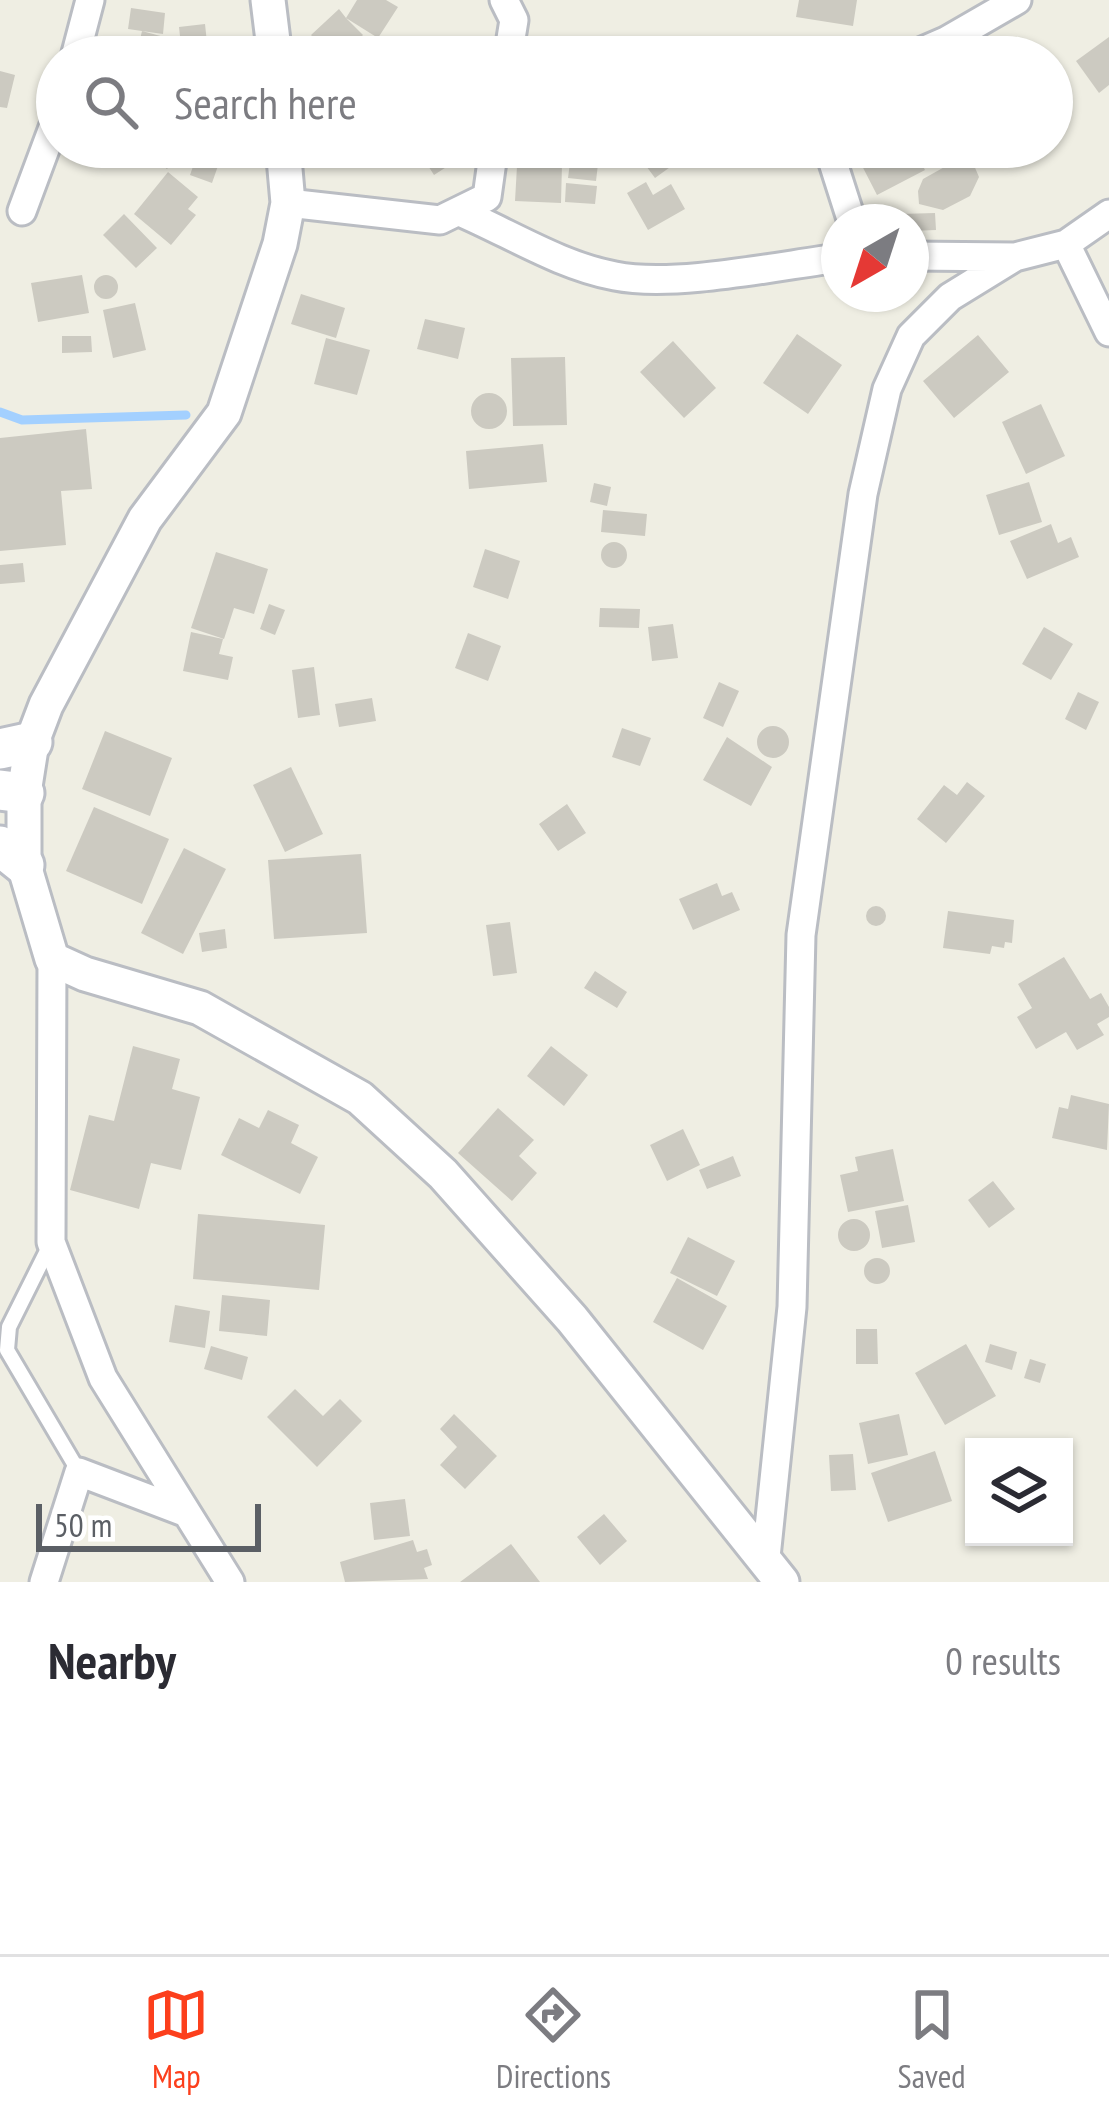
<!DOCTYPE html>
<style>
body{margin:0;font-family:"PT Sans Narrow",sans-serif;background:#f7f7f7;color:#2b2b33}
.controls{position:absolute;right:36px;bottom:36px;display:grid;overflow:hidden;border-radius:0px;box-shadow:0 3px 9px #0004}
.controls button{width:108px;height:108px;display:grid;place-items:center;padding:0;border:0;border-bottom:3px solid #e1e1e2;background:#fff;color:#2b2b33;font:60px sans-serif}
.compass{position:absolute;left:821px;top:204px;width:108px;height:108px;border-radius:50%;background:#fff;box-shadow:0 3px 9px #0004;rotate:219deg}
.scale{position:absolute;left:36px;bottom:30px;width:225px;box-sizing:border-box;padding-left:12px;border:6px solid #5b5f65;border-top:0;font-size:33px;line-height:42px;white-space:nowrap;color:#5b5f65;-webkit-text-stroke:9px #fff;paint-order:stroke}
.list{margin:0;padding:0;list-style:none}
h2{display:flex;justify-content:space-between;align-items:center;height:156px;margin:0;padding:0 48px;font-size:51px}
h2 small{font-size:39px;font-weight:400;color:#7c7c81}
.icon{flex:none;width:66px;height:66px;fill:none;stroke:currentColor;stroke-width:2;stroke-linecap:round;stroke-linejoin:round}
.map{position:relative;flex:none;width:1109px;height:1582px;overflow:hidden}
.search{position:absolute;background:#fff;box-shadow:0 3px 9px #0004;left:36px;right:36px;top:36px;height:132px;display:flex;align-items:center;gap:30px;box-sizing:border-box;padding:0 42px;border-radius:66px;color:#7c7c81;font-size:45px}
.sheet{height:372px;background:#fff}
nav{display:flex;justify-content:space-around;align-items:center;box-sizing:border-box;height:168px;border-top:3px solid #e1e1e2;background:#fff;font-size:33px;color:#7c7c81}
nav a{display:grid;justify-items:center;gap:6px}
nav .on{color:#fc3f1c}
.map>svg:first-child{display:block}
.lines{fill:none;stroke-linecap:round;stroke-linejoin:round}
.stream{stroke:#a3d0ff;stroke-width:9}
.building{fill:#cccac1}
.service-casing{stroke:#babdc3;stroke-width:20}
.minor-casing{stroke:#babdc3;stroke-width:33}
.tertiary-casing{stroke:#babdc3;stroke-width:39}
.secondary-casing{stroke:#bbbec6;stroke-width:45}
.service{stroke:#fff;stroke-width:14}
.minor{stroke:#fff;stroke-width:27}
.tertiary{stroke:#fff;stroke-width:33}
.secondary{stroke:#fff;stroke-width:39}
</style>
<div class="map">
<svg width="1109" height="1582" viewBox="0 0 1109 1582">
<rect width="100%" height="100%" fill="#efeee3"/>
<g class="lines">
<path class="stream" d="M0 412 22 420 186 415"/>
</g>
<path class="building" d="M357 0H386L398 7 378 38 346 18 363 35 354 44 364 55 331 57 311 35 339 9 346 18Z
M799 0H857L853 26 796 17Z
M131 8 165 13 163 34 128 29Z
M205 24 208 52 182 54 179 27Z
M142 31 179 41 175 57H136Z
M1109 37V85L1099 93 1076 61Z
M0 71 15 75 7 108 0 107Z
M139 147H184L167 169Z
M416 147H440L451 164 434 175Z
M509 147H532L525 164 506 156Z
M572 147H600L596 181 568 178Z
M632 147H660L673 165 655 178Z
M706 147H733L719 167 701 154Z
M873 147H913L925 170 877 195 857 156Z
M1003 147H1038L1013 163Z
M197 155 219 163 212 183 190 175Z
M957 160 973 163 979 177 970 196 943 210 919 204 918 191 923 179Z
M529 162 562 164 561 203 515 201 517 166 529 167Z
M168 172 198 197 188 209 196 215 171 245 134 214Z
M646 182 653 195 671 184 685 209 648 230 627 193Z
M566 183 597 186 595 204 565 202Z
M935 213 936 230 911 231V222H900V214Z
M124 214 157 248 136 268 103 235Z
M82 275 89 313 38 322 31 283Z
M94 287a12 12 0 1 1 24 0a12 12 0 1 1-24 0Z
M301 294 345 308 336 338 291 324Z
M135 303 146 350 113 358 103 310Z
M425 319 465 328 458 359 417 349Z
M797 334 842 365 808 414 763 383Z
M978 335 1009 372 954 418 923 381Z
M62 336H91L92 352 62 353Z
M326 338 370 350 357 395 314 384Z
M673 341 716 388 684 418 640 372Z
M565 357 567 425 513 426 511 358Z
M471 411a18 18 0 1 1 36 0a18 18 0 1 1-36 0Z
M1041 404 1065 456 1026 474 1002 422Z
M86 429 92 489 61 491 66 545 0 551V438Z
M543 444 547 482 469 489 466 451Z
M1029 482 1042 522 999 535 986 495Z
M594 483 611 487 607 506 590 502Z
M603 510 647 514 645 536 601 532Z
M1051 524 1058 543 1071 537 1079 557 1027 579 1010 541Z
M601 555a13 13 0 1 1 26 0a13 13 0 1 1-26 0Z
M485 549 520 561 508 599 473 587Z
M216 552 268 569 254 614 234 608 224 639 191 628Z
M23 563 25 582 0 584V565Z
M269 604 285 610 275 635 260 629Z
M600 608 640 609 639 628 599 627Z
M673 624 678 658 652 661 648 627Z
M1044 627 1073 644 1051 680 1022 664Z
M191 632 223 639 219 654 233 657 228 680 183 671Z
M468 633 501 646 488 681 455 668Z
M314 667 320 715 298 718 292 670Z
M719 682 739 691 723 727 703 718Z
M1078 692 1099 702 1086 730 1065 719Z
M372 698 376 721 339 727 335 704Z
M757 742a16 16 0 1 1 32 0a16 16 0 1 1-32 0Z
M622 728 651 738 640 766 612 757Z
M105 731 172 758 150 816 82 789Z
M727 737 772 767 751 806 703 780Z
M291 767 323 834 285 852 253 785Z
M967 782 985 796 946 843 917 819 944 785 957 795Z
M567 804 586 833 558 851 539 824Z
M94 807 169 839 142 904 66 871Z
M184 848 226 869 183 954 141 933Z
M361 854 367 933 274 939 268 860Z
M717 883 722 896 732 892 740 910 693 930 679 899Z
M866 916a10 10 0 1 1 20 0a10 10 0 1 1-20 0Z
M948 911 1014 920 1012 943 1005 942 1004 948 992 946 990 954 943 948Z
M510 922 517 973 493 976 486 925Z
M225 929 227 948 202 952 199 933Z
M1064 957 1090 999 1101 993 1109 1007V1017L1097 1024 1104 1035 1077 1050 1066 1032 1036 1049 1017 1017 1032 1008 1018 984Z
M595 971 627 992 617 1008 584 988Z
M133 1046 180 1059 172 1089 200 1097 181 1170 151 1163 139 1209 70 1190 89 1115 114 1121Z
M551 1046 588 1075 564 1106 527 1076Z
M1071 1095 1109 1104 1107 1150 1052 1138 1059 1107 1068 1109Z
M498 1108 534 1140 519 1156 537 1173 512 1201 458 1153Z
M268 1110 299 1125 291 1143 318 1157 300 1194 221 1155 239 1118 259 1128Z
M683 1129 700 1165 667 1181 650 1145Z
M893 1149 904 1201 848 1212 840 1175 858 1171 855 1157Z
M733 1156 741 1176 707 1189 699 1170Z
M993 1181 1015 1209 989 1228 968 1200Z
M908 1205 915 1242 882 1248 875 1211Z
M198 1214 325 1225 319 1290 193 1279Z
M838 1235a16 16 0 1 1 32 0a16 16 0 1 1-32 0Z
M688 1237 735 1261 717 1296 670 1273Z
M864 1271a13 13 0 1 1 26 0a13 13 0 1 1-26 0Z
M677 1278 727 1306 703 1350 653 1322Z
M222 1295 270 1300 267 1336 219 1331Z
M175 1305 210 1311 205 1348 169 1342Z
M856 1329H877L878 1364H856Z
M966 1344 996 1396 945 1425 915 1373Z
M990 1344 1017 1352 1012 1370 985 1362Z
M211 1346 248 1357 242 1380 204 1369Z
M1030 1359 1046 1364 1040 1383 1024 1378Z
M295 1389 323 1416 340 1399 362 1421 317 1467 267 1417Z
M454 1414 497 1456 465 1489 440 1465 457 1447 440 1429Z
M899 1414 908 1455 868 1464 859 1423Z
M935 1451 952 1501 888 1522 871 1473Z
M853 1454 856 1490 831 1491 829 1455Z
M405 1499 410 1536 374 1540 370 1503Z
M604 1514 627 1541 600 1565 577 1537Z
M413 1540 417 1552 427 1549 432 1565 424 1568 428 1579 345 1582 340 1562Z
M511 1544 540 1582H460Z"/>
<g class="lines">
<g class="service-casing">
<path id="service" d="M51 1243 9 1327 7 1350 79 1472"/>
</g>
<g class="minor-casing">
<path id="minor" d="M504 0 514 20 508 57
M75 57 90 0
M909 57 946 41 1017 0
M828 147 852 222
M288 203 440 220 487 197 494 147
M22 211 57 117
M460 212C511 234 561 266 615 276 674 288 777 266 839 258
M1066 244 1109 332
M911 256 1015 257 1066 244 1109 214
M52 959 51 1242 103 1378 230 1582
M766 1557 792 1307 801 935 863 494 887 389 911 336 950 297 1015 257
M44 1582 79 1472 184 1512"/>
</g>
<g class="tertiary-casing">
<path id="tertiary" d="M268 0 275 57
M283 147 288 203 280 244 224 413 145 519 46 705 32 742 24 793V865L52 959 85 974 200 1008 360 1098 443 1174 572 1319 782 1582"/>
</g>
<g class="secondary-casing">
<path id="secondary" d="M0 749 32 742
M0 790 24 793
M0 846 24 865"/>
</g>
<use href="#service" class="service"/>
<use href="#minor" class="minor"/>
<use href="#tertiary" class="tertiary"/>
<use href="#secondary" class="secondary"/>
</g>
</svg>
<div class="controls">
<button><svg class="icon" aria-label="layers" viewBox="0 0 24 24"><path d="M12 4l9 5-9 5-9-5zM3 14l9 5 9-5"/></svg></button>
</div>
<svg class="compass" viewBox="-18 -18 36 36"><path d="M0-13l5 13h-10z" fill="#e53935"/><path d="M0 13l5-13h-10z" fill="#7c7c81"/></svg>
<div class="scale">50 m</div>
<div class="search"><svg class="icon" aria-label="search" viewBox="0 0 24 24"><circle cx="10" cy="10" r="6"/><path d="M15 15l6 6"/></svg>Search here</div>
</div>
<section class="sheet">
<h2>Nearby<small>0 results</small></h2>
<ul class="list">
</ul>
</section>
<nav>
<a class="on"><svg class="icon" aria-label="map" viewBox="0 0 24 24"><path d="M3 6l6-2 6 2 6-2v14l-6 2-6-2-6 2zM9 4v14M15 6v14"/></svg>Map</a>
<a><svg class="icon" aria-label="directions" viewBox="0 0 24 24"><path d="M12 3l9 9-9 9-9-9zM9 14v-3h6M13 9l2 2-2 2"/></svg>Directions</a>
<a><svg class="icon" aria-label="saved" viewBox="0 0 24 24"><path d="M7 4h10v16l-5-4-5 4z"/></svg>Saved</a>
</nav>
